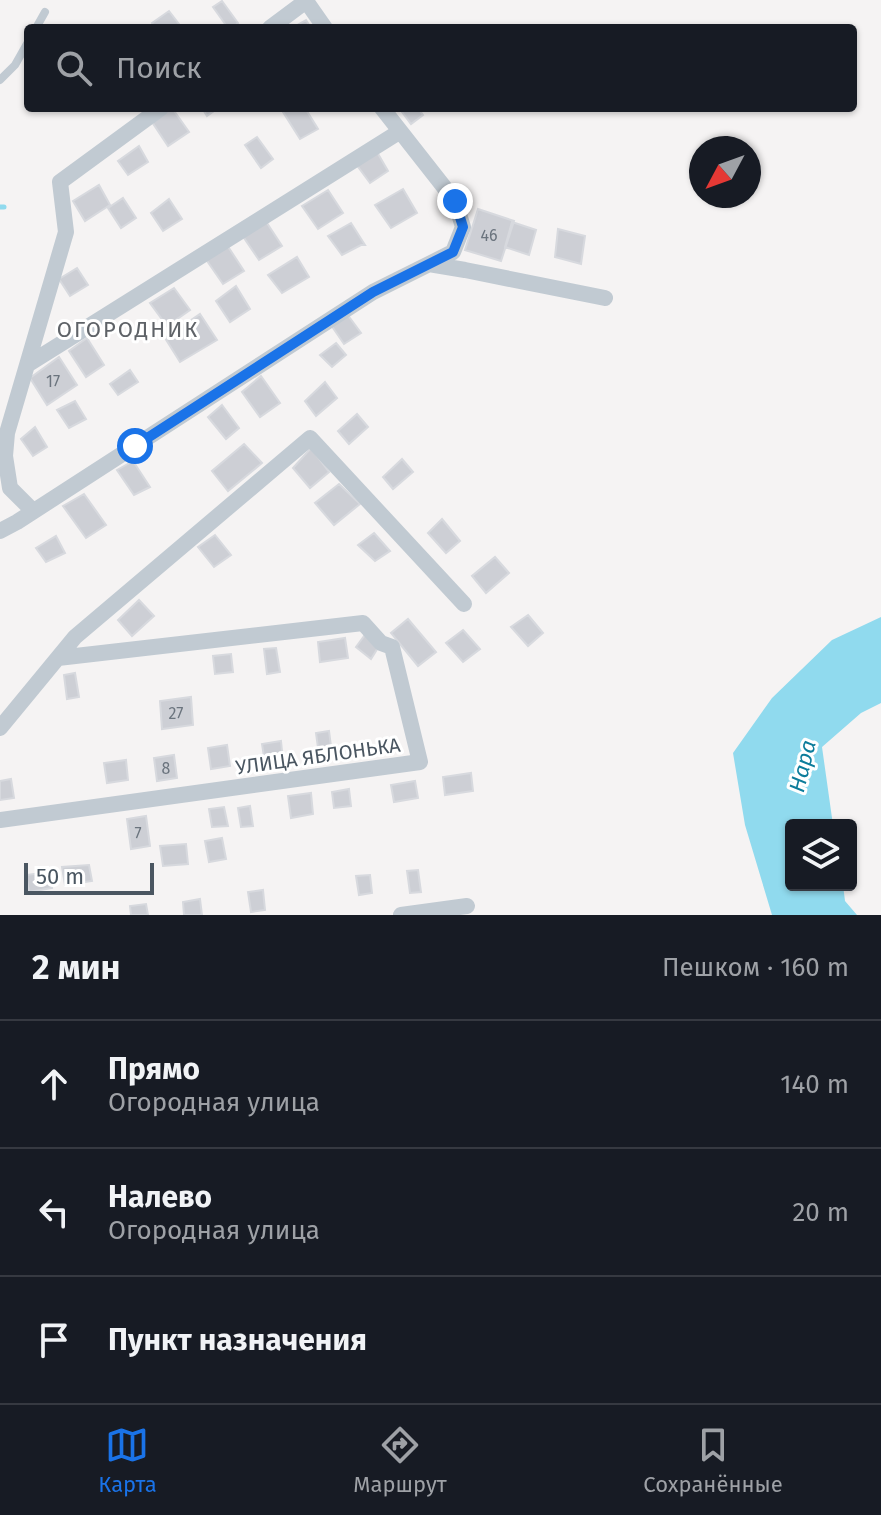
<!DOCTYPE html>
<html lang="ru">
<meta charset="utf-8">
<style>
body{margin:0;font-family:"Fira Sans",sans-serif;background:#20242c;color:#f1f3f6}
.controls{position:absolute;right:24px;bottom:24px;display:grid;overflow:hidden;border-radius:8px;box-shadow:0 2px 6px #0004}
.controls button{width:72px;height:72px;display:grid;place-items:center;padding:0;border:0;border-bottom:2px solid #363941;background:#171b24;color:#f1f3f6;font:40px sans-serif}
.compass{position:absolute;left:689px;top:136px;width:72px;height:72px;border-radius:50%;background:#171b24;box-shadow:0 2px 6px #0004;rotate:229deg}
.scale{position:absolute;left:24px;bottom:20px;width:130px;box-sizing:border-box;padding-left:8px;border:4px solid #4a5661;border-top:0;font-size:22px;line-height:28px;white-space:nowrap;color:#4a5661;-webkit-text-stroke:6px #fff;paint-order:stroke}
.stop{position:absolute;width:24px;height:24px;margin:-18px;border:6px solid #1a73e8;border-radius:50%;background:#fff}
.stop.end{background:#1a73e8;border-color:#fff;box-shadow:0 2px 8px #0008}
.list{margin:0;padding:0;list-style:none}
h2{display:flex;justify-content:space-between;align-items:center;height:104px;margin:0;padding:0 32px;font-size:34px}
h2 small{font-size:26px;font-weight:400;color:#9ea1a6}
.list li{display:grid;grid-template-columns:52px 1fr auto;gap:24px;align-items:center;box-sizing:border-box;height:128px;padding:0 32px;border-top:2px solid #363941}
.list b{display:block;font-size:30px;white-space:nowrap}
.list p{margin:0;font-size:26px;white-space:nowrap;color:#9ea1a6}
.list em{font-size:26px;font-style:normal;color:#9ea1a6}
.icon{flex:none;width:44px;height:44px;fill:none;stroke:currentColor;stroke-width:2;stroke-linecap:round;stroke-linejoin:round}
.map{position:relative;flex:none;width:881px;height:915px;overflow:hidden}
.search{position:absolute;background:#171b24;box-shadow:0 2px 6px #0004;left:24px;right:24px;top:24px;height:88px;display:flex;align-items:center;gap:20px;box-sizing:border-box;padding:0 28px;border-radius:8px;color:#9ea1a6;font-size:30px}
.sheet{height:488px;background:#171b24}
nav{display:flex;justify-content:space-around;align-items:center;box-sizing:border-box;height:112px;border-top:2px solid #363941;background:#171b24;font-size:22px;color:#9ea1a6}
nav a{display:grid;justify-items:center;gap:4px}
nav .on{color:#1a73e8}
.map>svg:first-child{display:block}
.water{fill:#90daee}
.lines{fill:none;stroke-linecap:round;stroke-linejoin:round}
.stream{stroke:#90daee;stroke-width:5}
.building{fill:#cdcfd5;stroke:#d7d9de;stroke-width:2}
.service{stroke:#c1cad2;stroke-width:8}
.minor{stroke:#c1cad2;stroke-width:16}
.route{stroke:#1a73e8;stroke-width:10}
.labels{text-anchor:middle;stroke-width:6;stroke-linejoin:round;paint-order:stroke}
.number-label{font-size:16px;fill:#6b747e}
.street-label{font-size:20px;fill:#4a5661;stroke:#fff}
.neighbourhood-label{font-size:22px;letter-spacing:2px;fill:#5f6368;stroke:#fff}
.water-label{font-size:22px;font-style:italic;fill:#0c7c9b;stroke:#fff}
</style>
<div class="map">
<svg width="881" height="915" viewBox="0 0 881 915">
<rect width="100%" height="100%" fill="#f5f3f3"/>
<path class="water" d="M881 617V703L861 713 822 747 833 825H791V885H843L845 901 857 915H772L745 825 733 753 772 698 832 640Z"/>
<g class="lines">
<path class="stream" d="M0 207H4"/>
</g>
<path class="building" d="M222 1 238 23 232 28H228L213 7Z
M169 11 182 28H155L152 23Z
M306 20 311 28H292Z
M167 108H172L189 132 168 146 150 119Z
M202 108H218L207 116Z
M290 108H305L318 129 300 139 283 112Z
M407 108H418L423 115 411 124 402 112Z
M257 137 273 159 261 168 245 145Z
M139 146 148 162 128 175 118 161Z
M377 152 388 171 370 183 356 164Z
M99 185 110 205 85 221 73 201Z
M403 189 417 213 391 228 375 205Z
M328 190 343 213 318 229 302 206Z
M123 198 136 218 121 228 108 208Z
M169 199 182 219 163 231 151 213Z
M478 209 514 221 501 261 465 250Z
M265 220 282 246 259 260 242 235Z
M512 222 536 230 529 255 505 247Z
M351 223 365 245H361L342 255 328 236Z
M558 229 585 236 581 264 555 257Z
M225 242 244 271 223 284 203 255Z
M297 257 309 277 282 293 268 275Z
M77 268 88 285 70 296 59 279Z
M236 286 250 309 230 322 216 301Z
M174 288 190 310 167 326 150 303Z
M200 314 217 340 180 362 165 338Z
M347 314 361 333 344 344 331 325Z
M87 338 104 365 86 377 69 351Z
M336 343 346 355 332 367 320 355Z
M59 357 77 385 47 405 30 378Z
M130 370 138 382 118 395 110 384Z
M261 376 280 403 260 417 242 392Z
M325 382 337 398 316 416 305 401Z
M75 401 86 419 69 428 57 410Z
M222 405 239 428 226 439 208 417Z
M357 414 368 427 349 444 338 431Z
M35 427 47 447 33 456 21 439Z
M244 444 262 463 228 491 212 471Z
M311 448 329 472 310 488 293 468Z
M402 459 413 472 393 489 383 477Z
M133 461 150 487 134 495 117 470Z
M339 484 360 504 334 525 315 503Z
M84 494 106 525 86 538 63 506Z
M442 519 460 541 446 553 428 533Z
M374 533 390 551 375 561 358 545Z
M215 535 231 555 214 567 198 547Z
M56 536 65 553 46 562 36 548Z
M495 557 509 573 486 593 472 576Z
M139 600 154 616 132 636 118 620Z
M528 615 543 633 528 646 511 627Z
M408 619 436 652 418 666 391 633Z
M463 630 480 649 463 662 446 643Z
M367 632 381 643 371 659 356 647Z
M345 638 348 658 320 662 318 642Z
M276 648 280 672 267 674 264 649Z
M231 654 233 672 215 674 213 656Z
M75 673 79 697 67 699 64 675Z
M191 697 193 725 162 729 160 701Z
M329 731 332 754 319 755 316 733Z
M281 741 283 761 265 763 262 744Z
M227 745 230 766 211 769 208 748Z
M174 755 177 778 157 781 154 758Z
M126 760 128 780 107 783 104 763Z
M471 773 473 791 445 795 443 777Z
M11 779 14 798 0 800V781Z
M415 781 418 798 394 802 391 785Z
M349 789 351 806 334 808 332 792Z
M311 793 313 814 291 818 288 796Z
M250 806 253 826 241 827 238 808Z
M224 807 228 826 212 827 209 809Z
M146 816 150 846 131 849 127 819Z
M222 838 226 859 209 862 205 841Z
M186 844 188 864 163 866 160 846Z
M89 865 92 881 65 885 62 867Z
M418 870 421 892 410 893 407 871Z
M48 872 52 888 29 892 26 875Z
M370 875 372 893 359 895 356 876Z
M263 890 265 910 251 912 248 892Z
M200 899 202 915H184L183 902Z
M146 904 148 915H131L130 906Z"/>
<g class="lines">
<path class="service" d="M36 28 45 12
M0 80 15 65 28 42"/>
<path class="minor" d="M270 28 306 1 325 28
M429 264 465 270 605 298
M27 365 66 232 60 182 161 108
M33 511 10 488 5 456 7 433 27 365 399 132
M0 531 17 522 373 292 453 252 463 227 455 201 382 108
M0 728 75 637 310 438 464 604
M0 820 420 762 392 647 381 643 363 623 58 658
M401 915 467 906"/>
</g>
<g class="lines">
<path class="route" d="M135 446 373 292 453 252 463 227 455 201"/>
</g>
<g class="labels">
<g class="number-label">
<text x="489" y="241">46</text>
<text x="53" y="387">17</text>
<text x="176" y="719">27</text>
<text x="166" y="774">8</text>
<text x="138" y="839">7</text>
</g>
<g class="street-label">
<text transform="translate(318 756) rotate(-8)" y="7">УЛИЦА ЯБЛОНЬКА</text>
</g>
<g class="neighbourhood-label">
<text x="128" y="337">ОГОРОДНИК</text>
</g>
<g class="water-label">
<text transform="translate(802 766) rotate(-76)" y="8">Нара</text>
</g>
</g>
</svg>
<div class="controls">
<button><svg class="icon" aria-label="layers" viewBox="0 0 24 24"><path d="M12 4l9 5-9 5-9-5zM3 14l9 5 9-5"/></svg></button>
</div>
<svg class="compass" viewBox="-18 -18 36 36"><path d="M0-13l5 13h-10z" fill="#e53935"/><path d="M0 13l5-13h-10z" fill="#9ea1a6"/></svg>
<div class="scale">50 m</div>
<div class="stop" style="left:135px;top:446px"></div>
<div class="stop end" style="left:455px;top:201px"></div>
<div class="search"><svg class="icon" aria-label="search" viewBox="0 0 24 24"><circle cx="10" cy="10" r="6"/><path d="M15 15l6 6"/></svg>Поиск</div>
</div>
<section class="sheet">
<h2>2 мин<small>Пешком · 160 m</small></h2>
<ul class="list">
<li><svg class="icon" aria-label="ahead" viewBox="0 0 24 24"><path d="M12 20V5M6 11l6-6 6 6"/></svg><div><b>Прямо</b><p>Огородная улица</p></div><em>140 m</em></li>
<li><svg class="icon" aria-label="left" viewBox="0 0 24 24"><path d="M17 20v-9H6M10 6l-5 5 5 5"/></svg><div><b>Налево</b><p>Огородная улица</p></div><em>20 m</em></li>
<li><svg class="icon" aria-label="arrive" viewBox="0 0 24 24"><path d="M6 21V4h12l-3 4 3 4H6"/></svg><div><b>Пункт назначения</b></div></li>
</ul>
</section>
<nav>
<a class="on"><svg class="icon" aria-label="map" viewBox="0 0 24 24"><path d="M3 6l6-2 6 2 6-2v14l-6 2-6-2-6 2zM9 4v14M15 6v14"/></svg>Карта</a>
<a><svg class="icon" aria-label="directions" viewBox="0 0 24 24"><path d="M12 3l9 9-9 9-9-9zM9 14v-3h6M13 9l2 2-2 2"/></svg>Маршрут</a>
<a><svg class="icon" aria-label="saved" viewBox="0 0 24 24"><path d="M7 4h10v16l-5-4-5 4z"/></svg>Сохранённые</a>
</nav>
